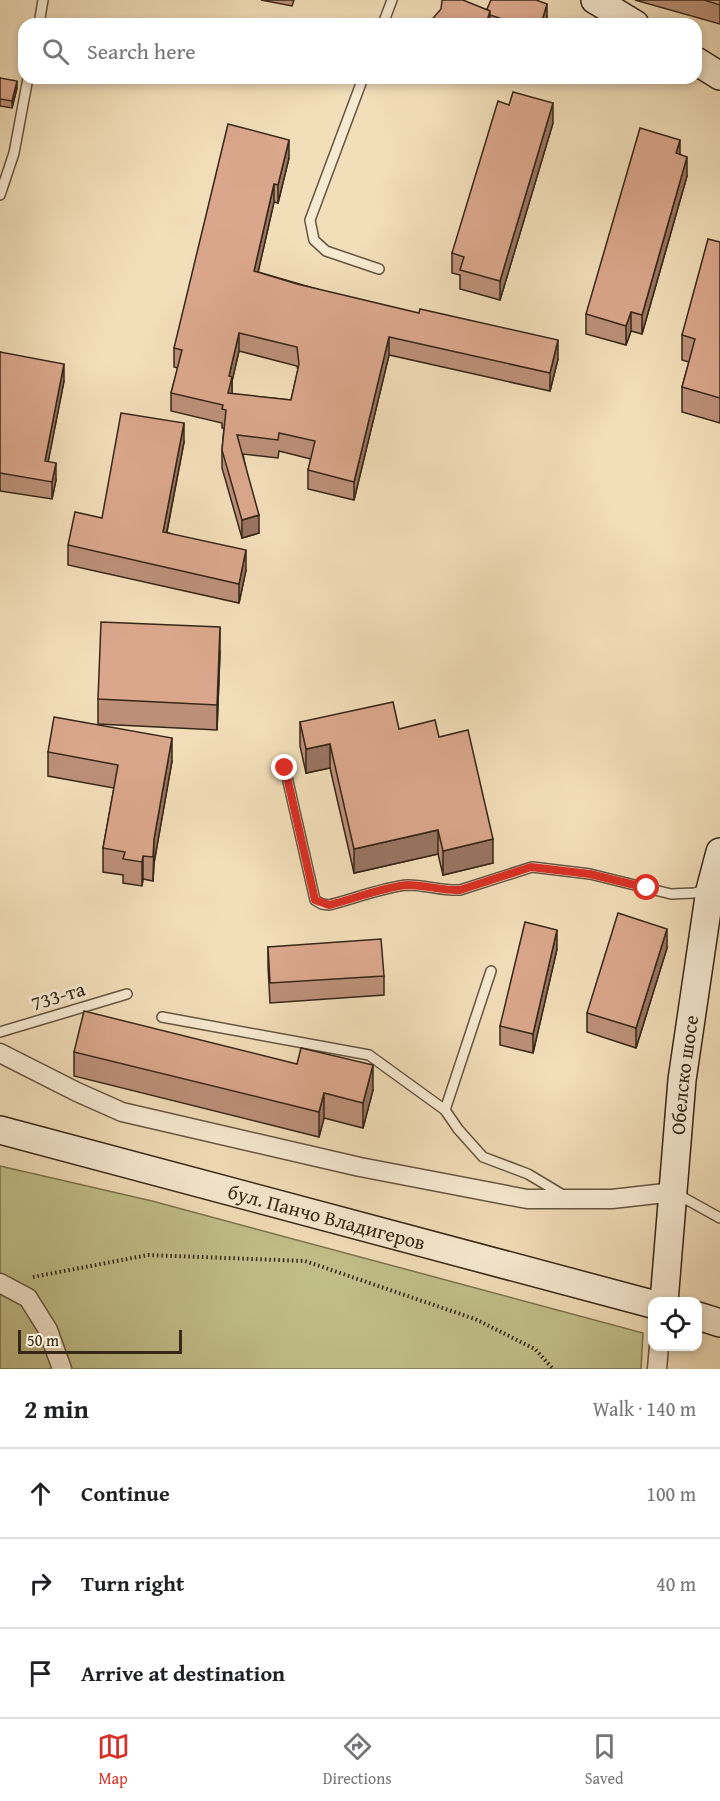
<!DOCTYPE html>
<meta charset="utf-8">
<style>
body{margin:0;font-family:"Gentium Book Plus",serif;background:#f2f2f2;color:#202124}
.controls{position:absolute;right:18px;bottom:18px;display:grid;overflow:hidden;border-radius:12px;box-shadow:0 3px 9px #0003}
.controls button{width:54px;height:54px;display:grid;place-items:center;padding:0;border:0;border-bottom:2px solid #e0e0e0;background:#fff;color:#202124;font:30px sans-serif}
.scale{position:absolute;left:18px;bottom:15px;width:164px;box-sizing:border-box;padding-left:6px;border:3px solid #362717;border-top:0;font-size:16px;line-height:21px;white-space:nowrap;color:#362717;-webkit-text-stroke:4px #f7ead2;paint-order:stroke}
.stop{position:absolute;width:18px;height:18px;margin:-14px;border:4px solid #d93025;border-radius:50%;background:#fff}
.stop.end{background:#d93025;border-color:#fff;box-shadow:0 2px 6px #0008}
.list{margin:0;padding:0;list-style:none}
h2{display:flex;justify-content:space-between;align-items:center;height:78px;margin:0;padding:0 24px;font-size:26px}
h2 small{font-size:20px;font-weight:400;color:#757577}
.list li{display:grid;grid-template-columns:39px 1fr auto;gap:18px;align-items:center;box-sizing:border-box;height:90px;padding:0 24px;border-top:2px solid #e0e0e0}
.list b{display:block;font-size:22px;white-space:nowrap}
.list em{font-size:20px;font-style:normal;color:#757577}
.icon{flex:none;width:33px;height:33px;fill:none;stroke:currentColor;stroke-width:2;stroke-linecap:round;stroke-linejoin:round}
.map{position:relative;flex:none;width:720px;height:1369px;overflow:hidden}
.search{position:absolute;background:#fff;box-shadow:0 3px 9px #0003;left:18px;right:18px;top:18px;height:66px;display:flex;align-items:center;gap:15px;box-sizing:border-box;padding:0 21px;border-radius:18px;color:#757577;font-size:22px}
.sheet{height:348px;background:#fff}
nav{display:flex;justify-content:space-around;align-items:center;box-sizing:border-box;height:84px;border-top:2px solid #e0e0e0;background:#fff;font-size:16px;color:#757577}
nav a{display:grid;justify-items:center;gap:3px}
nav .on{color:#d93025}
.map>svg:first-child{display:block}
.green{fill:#c1bf8a;stroke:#7c7350;stroke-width:1.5}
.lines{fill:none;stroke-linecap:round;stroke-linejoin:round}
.lane-casing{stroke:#655540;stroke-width:12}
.street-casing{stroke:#655540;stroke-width:21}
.secondary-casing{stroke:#362717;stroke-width:30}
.path{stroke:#362717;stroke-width:4;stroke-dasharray:1.5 3;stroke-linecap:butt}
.lane{stroke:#f7ead2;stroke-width:9}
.street{stroke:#f7ead2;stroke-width:18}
.secondary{stroke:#f7ead2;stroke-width:27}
.wall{fill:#bc9078;stroke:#362717;stroke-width:1.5;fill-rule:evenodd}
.shaded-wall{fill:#997562;stroke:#362717;stroke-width:1.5}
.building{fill:#dba78c;stroke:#362717;stroke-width:1.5;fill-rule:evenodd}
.route{stroke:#d93025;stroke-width:8}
.labels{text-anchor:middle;stroke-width:6;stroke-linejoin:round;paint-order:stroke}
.street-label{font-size:20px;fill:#362717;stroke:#f7ead2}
</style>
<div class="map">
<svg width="720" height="1369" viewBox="0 0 720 1369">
<rect width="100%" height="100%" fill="#f2deb9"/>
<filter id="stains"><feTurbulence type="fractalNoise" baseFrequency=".00333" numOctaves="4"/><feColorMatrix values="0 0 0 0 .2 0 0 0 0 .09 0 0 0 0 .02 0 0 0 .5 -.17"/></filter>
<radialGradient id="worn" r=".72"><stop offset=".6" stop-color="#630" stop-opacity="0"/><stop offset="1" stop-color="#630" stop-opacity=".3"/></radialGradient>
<path class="green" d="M0 1166 152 1201 643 1333 641 1369H0Z"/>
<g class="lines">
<g class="lane-casing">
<path id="lane" d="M39 24 43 0
M383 24 392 0
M363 78 310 220 314 240 326 251 379 269
M0 195 14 153 28 78
M285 768 315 900 322 904 329 905C350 900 387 886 408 885 426 885 442 891 460 890L532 867 590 874 671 894 694 893 708 890
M162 1017 369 1055 445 1110 458 1129 483 1157 528 1174 563 1195
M0 1032 127 994
M445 1110 491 971
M675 1193 720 1218"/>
</g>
<g class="street-casing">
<path id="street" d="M0 1053 77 1092 122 1112 360 1167 527 1199H612L674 1192
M0 1283 28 1298 48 1330 62 1369
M657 1369 659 1346"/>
</g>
<g class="secondary-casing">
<g id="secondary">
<path d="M595 0 635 24"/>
<path d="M696 61 720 76"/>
<path id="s1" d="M0 1130 652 1304"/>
<path id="s2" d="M664 1302 682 1080 710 890 720 852"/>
<path d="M698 1316 720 1323"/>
</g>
</g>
<path class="path" d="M33 1277 148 1255 305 1261 475 1319 535 1349 553 1369"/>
<use href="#lane" class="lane"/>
<use href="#street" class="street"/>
<use href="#secondary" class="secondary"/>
</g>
<path class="wall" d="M261 0H294L292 6Z
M635 0H720V24Z
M487 9 547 16 545 24H428Z
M0 78 17 88 12 108 0 106Z
M553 123 500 300 460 289V275L452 273V253Z
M680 155 687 176 642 334 631 331 626 345 586 334V314Z
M289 158 278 203 274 202 258 272 558 359 550 391 389 355 354 500 308 489V470L311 459 279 451 278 458 243 454 259 533 242 538 222 468V450L224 428H222V423L171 411V393L178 368 174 367V348ZM239 351 297 366 298 370 291 400 232 394V381Z
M720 242V423L682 412V387L689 362 682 360V335Z
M0 352 64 381 48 461 56 480 52 499 0 491Z
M184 442 167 532 246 570 239 603 68 565V545L102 518Z
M220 652 217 730 98 724V699Z
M300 722 399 729 439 737 493 863 443 875 438 854 354 873 330 768 306 773 300 746Z
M48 752 172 761 154 863 153 881 143 879 142 886 123 883V875L103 872V848L114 788 48 776Z
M268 947 384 976V995L270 1003 268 966Z
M667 948 636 1048 587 1032V1013Z
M557 949 533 1053 500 1045V1026Z
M74 1052 373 1090 363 1128 324 1118 319 1137 74 1076Z"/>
<path class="shaded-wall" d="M547 4V16L545 24H541Z
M490 11V24H486Z
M17 81V88L12 108V101Z
M553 103V123L500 300V281Z
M289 140V158L278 203V185Z
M680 140V159L676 153Z
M687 157V176L642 334V315Z
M274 184V202L254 290V271Z
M631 312V331L626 345V326Z
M239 333V351L232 381V396L228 393 229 376Z
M389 337V355L354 500V482Z
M558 340V359L550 391V373Z
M64 364V381L45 478V461Z
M184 423V442L163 551V532Z
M56 463V480L52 499V482Z
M259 515V533L242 538V520Z
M246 550V570L239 603V584Z
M220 627V652L217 730V705Z
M172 738V761L154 863 153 881 154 839Z
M330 744V768L306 773V749Z
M438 830V854L354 873V849Z
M493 839V863L443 875V851Z
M143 856V879L142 886V862Z
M667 929V948L636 1048V1028Z
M557 930V949L533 1053V1034Z
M373 1065V1090L363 1128V1103Z
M324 1093V1118L319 1137V1112Z"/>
<path class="building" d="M442 0H463L490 11 486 24H428L441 9Z
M491 0H536L547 4 541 24H518L490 15V11L487 9Z
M704 0H720V5Z
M0 78 17 81 12 101 0 99Z
M513 92 553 103 500 281 460 270 464 257 452 253 498 101 509 105Z
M228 124 289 140 278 185 274 184 254 271 297 284 419 313 420 309 558 340 550 373 389 337 354 482 308 470 315 441 279 433 278 440 237 435 259 515 242 520 222 450 226 410 222 409 223 405 171 393 182 350 174 348ZM239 333 297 347 299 364 291 400 228 393 232 377 229 376Z
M640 128 680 140 676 153 687 157 642 315 631 312 626 326 586 314Z
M708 239 720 242V398L682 387 695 339 682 335Z
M0 352 64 364 45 461 56 463 52 482 0 473Z
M121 413 184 423 163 532 246 550 239 584 68 545 75 512 102 518Z
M101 622 220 627 217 705 98 699Z
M393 702 399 729 435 720 439 737 468 730 493 839 443 851 438 830 354 849 330 744 306 749 300 722Z
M54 717 172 738 154 839 153 857 143 856 142 862 123 859 125 852 103 848 118 765 48 752Z
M618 913 667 929 636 1028 587 1013Z
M525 922 557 930 533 1034 500 1026Z
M381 939 384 976 270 983 268 947Z
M84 1011 297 1064 301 1048 373 1065 363 1103 324 1093 319 1112 74 1052Z"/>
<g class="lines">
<path class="route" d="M285 768 315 900 329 905C350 900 387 886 408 885 426 885 443 891 460 890L531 867 590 874 647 888"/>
</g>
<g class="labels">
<g class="street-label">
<text transform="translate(58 996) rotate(-17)" y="7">733-та</text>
<text dy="7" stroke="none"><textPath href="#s2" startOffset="228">Обелско шосе</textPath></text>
<text dy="7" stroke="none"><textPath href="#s1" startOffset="338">бул. Панчо Владигеров</textPath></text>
</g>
</g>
<rect width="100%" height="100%" filter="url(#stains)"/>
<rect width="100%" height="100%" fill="url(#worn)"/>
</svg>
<div class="controls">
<button><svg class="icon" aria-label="locate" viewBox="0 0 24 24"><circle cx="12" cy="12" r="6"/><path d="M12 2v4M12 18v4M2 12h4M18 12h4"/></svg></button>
</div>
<div class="scale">50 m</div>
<div class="stop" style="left:647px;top:888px"></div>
<div class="stop end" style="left:285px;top:768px"></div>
<div class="search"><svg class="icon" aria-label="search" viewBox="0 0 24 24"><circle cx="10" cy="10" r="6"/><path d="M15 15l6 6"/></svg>Search here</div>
</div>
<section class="sheet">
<h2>2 min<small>Walk · 140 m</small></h2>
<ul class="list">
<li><svg class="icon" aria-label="ahead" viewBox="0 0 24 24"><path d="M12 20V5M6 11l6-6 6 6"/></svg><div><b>Continue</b></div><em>100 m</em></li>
<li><svg class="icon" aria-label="right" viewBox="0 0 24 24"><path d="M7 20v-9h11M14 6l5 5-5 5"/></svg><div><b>Turn right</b></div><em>40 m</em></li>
<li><svg class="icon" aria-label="arrive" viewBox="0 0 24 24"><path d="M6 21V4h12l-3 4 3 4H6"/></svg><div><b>Arrive at destination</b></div></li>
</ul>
</section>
<nav>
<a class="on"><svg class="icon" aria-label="map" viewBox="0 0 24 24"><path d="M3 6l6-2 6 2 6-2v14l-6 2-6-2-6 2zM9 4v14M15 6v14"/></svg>Map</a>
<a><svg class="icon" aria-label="directions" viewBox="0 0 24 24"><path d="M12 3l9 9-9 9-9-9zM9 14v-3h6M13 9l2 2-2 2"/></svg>Directions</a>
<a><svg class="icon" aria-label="saved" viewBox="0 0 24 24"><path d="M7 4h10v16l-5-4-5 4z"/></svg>Saved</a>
</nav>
